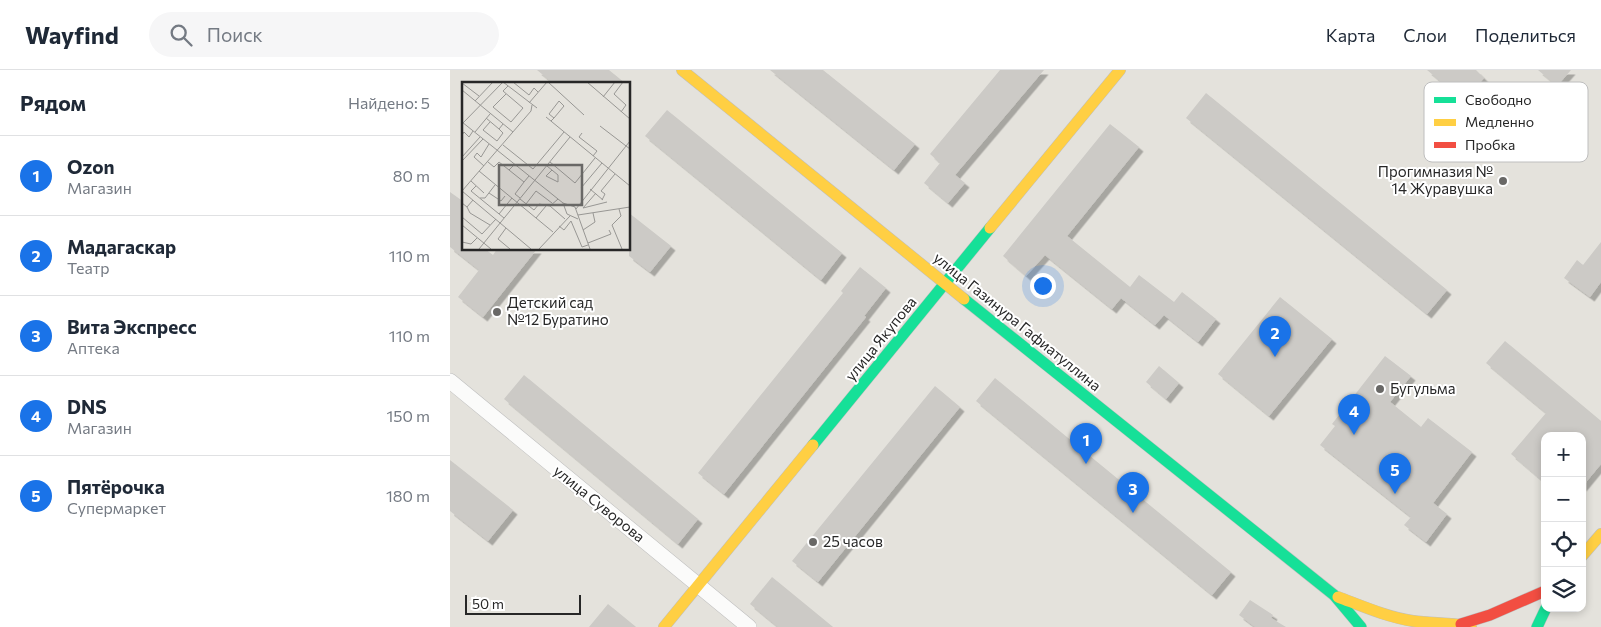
<!DOCTYPE html>
<html lang="ru">
<meta charset="utf-8">
<style>
body{margin:0;font-family:Commissioner,sans-serif;background:#f6f6f7;color:#1f2937}
.controls{position:absolute;right:15px;bottom:15px;display:grid;overflow:hidden;border-radius:10px;box-shadow:0 2px 8px #0003}
.controls button{width:45px;height:45px;display:grid;place-items:center;padding:0;border:0;border-bottom:1px solid #e0e1e3;background:#fff;color:#1f2937;font:25px sans-serif}
.scale{position:absolute;left:15px;bottom:12px;width:116px;box-sizing:border-box;padding-left:5px;border:2px solid #272727;border-top:0;font-size:14px;line-height:18px;white-space:nowrap;color:#272727;-webkit-text-stroke:4px #fff;paint-order:stroke}
.you{position:absolute;left:592px;top:215px;width:18px;height:18px;margin:-12px;border:4px solid #fff;border-radius:50%;background:#1a73e8;box-shadow:0 0 0 8px #1a73e833}
.badge{display:grid;place-items:center;width:32px;height:32px;border-radius:50%;background:#1a73e8;color:#fff;font-size:16px;font-weight:700}
.pin{position:absolute;translate:-50% -41px;filter:drop-shadow(0 1px 2px #0008)}
.pin::after{content:'';position:absolute;top:26px;width:18px;height:15px;background:inherit;clip-path:polygon(0 0,100% 0,50% 100%)}
.list{margin:0;padding:0;list-style:none}
h2{display:flex;justify-content:space-between;align-items:center;height:65px;margin:0;padding:0 20px;font-size:21px}
h2 small{font-size:16px;font-weight:400;color:#747a83}
.list li{display:grid;grid-template-columns:32px 1fr auto;gap:15px;align-items:center;box-sizing:border-box;height:80px;padding:0 20px;border-top:1px solid #e0e1e3}
.list b{display:block;font-size:19px;white-space:nowrap}
.list p{margin:0;font-size:16px;white-space:nowrap;color:#747a83}
.list em{font-size:16px;font-style:normal;color:#747a83}
.icon{flex:none;width:28px;height:28px;fill:none;stroke:currentColor;stroke-width:2;stroke-linecap:round;stroke-linejoin:round}
.map{position:relative;flex:none;width:1151px;height:557px;overflow:hidden}
header{display:flex;align-items:center;gap:30px;box-sizing:border-box;height:70px;padding:0 25px;background:#fff;border-bottom:1px solid #e0e1e3}
header strong{font-size:24px}
nav{display:flex;gap:28px;margin-inline-start:auto;font-size:18px}
.search{width:350px;height:45px;background:#f6f6f7;display:flex;align-items:center;gap:12px;box-sizing:border-box;padding:0 18px;border-radius:28px;color:#747a83;font-size:19px}
main{display:flex}
aside{flex:1;background:#fff}
.map>svg:first-child{display:block}
.building{fill:#cccac6;filter:url(#shadow)}
.lines{fill:none;stroke-linecap:round;stroke-linejoin:round}
.street-casing{stroke:#bebebe;stroke-width:16}
.fast-casing{stroke:#bebebe;stroke-width:12}
.slow-casing{stroke:#bebebe;stroke-width:12}
.jam-casing{stroke:#bebebe;stroke-width:12}
.street{stroke:#fbfbfa;stroke-width:15}
.fast{stroke:#16e098;stroke-width:11}
.slow{stroke:#ffcf43;stroke-width:11}
.jam{stroke:#f24e42;stroke-width:11}
.poi-dot{fill:#696866;stroke:#fff;stroke-width:2}
.labels{text-anchor:middle;stroke-width:4;stroke-linejoin:round;paint-order:stroke}
.poi-label{font-size:15px;fill:#272727;stroke:#fff;text-anchor:start}
.street-label{font-size:15px;fill:#272727;stroke:#fff}
.inset-road{fill:none;stroke:#989794;stroke-width:1}
.view{fill:#696866;fill-opacity:0.15;stroke:#696866;stroke-width:2.5}
.inset-edge{fill:none;stroke:#272727;stroke-width:2.5}
.key{fill:#fff;stroke:#bebebe;stroke-width:1}
.key-label{font-size:14px;fill:#272727}
</style>
<header>
<strong>Wayfind</strong>
<div class="search"><svg class="icon" aria-label="search" viewBox="0 0 24 24"><circle cx="10" cy="10" r="6"/><path d="M15 15l6 6"/></svg>Поиск</div>
<nav><a>Карта</a><a>Слои</a><a>Поделиться</a></nav>
</header>
<main>
<aside>
<h2>Рядом<small>Найдено: 5</small></h2>
<ul class="list">
<li><span class="badge">1</span><div><b>Ozon</b><p>Магазин</p></div><em>80 m</em></li>
<li><span class="badge">2</span><div><b>Мадагаскар</b><p>Театр</p></div><em>110 m</em></li>
<li><span class="badge">3</span><div><b>Вита Экспресс</b><p>Аптека</p></div><em>110 m</em></li>
<li><span class="badge">4</span><div><b>DNS</b><p>Магазин</p></div><em>150 m</em></li>
<li><span class="badge">5</span><div><b>Пятёрочка</b><p>Супермаркет</p></div><em>180 m</em></li>
</ul>
</aside>
<div class="map">
<svg width="1151" height="557" viewBox="0 0 1151 557">
<defs>
<filter id="shadow"><feDropShadow dx="4.5" dy="4.5" stdDeviation="0" flood-color="#0004"/></filter>
</defs>
<rect width="100%" height="100%" fill="#e4e2dc"/>
<path class="building" d="M87 0H159L176 14H104Z
M320 0H373L465 74 444 100Z
M550 0H594L505 105 515 113 498 133 474 113 490 93 480 84Z
M977 0H1026L1034 8 1014 31Z
M1088 0H1121L1107 16Z
M756 23 997 220 977 244 736 48Z
M217 40 392 183 371 210 195 66Z
M660 54 689 77 617 166 680 217 689 205 724 232 732 222 766 249 748 272 714 245 705 255 671 228 662 239 595 185 576 206 553 186Z
M0 122 14 132V179H35L43 185 47 179H87L33 247 8 227 29 200 0 177Z
M179 143 221 176 200 202 179 186Z
M1151 172V212L1140 227 1114 208 1127 190 1133 195Z
M410 197 436 218 414 246 416 247 274 424 248 403 393 223 391 221Z
M830 227 882 269 819 346 768 304Z
M1055 271 1151 351V394L1132 417V366H1095V413L1061 384 1096 343 1036 293Z
M935 286 961 306 940 332 971 357 978 348 1022 382 983 433 997 444 976 472 954 455 961 447 870 375 885 356 882 354Z
M709 296 729 313 716 329 696 312Z
M74 305 248 449 228 474 54 329Z
M545 308 781 502 762 525 526 331Z
M485 316 510 337 368 512 342 491Z
M0 390 63 440 38 471 0 441Z
M322 507 383 557H328L300 534Z
M800 530 823 545 821 548 836 557H805L789 545Z
M158 534 186 557H139Z"/>
<g class="lines">
<g class="street-casing">
<path id="street" d="M0 311 299 557"/>
</g>
<g class="fast-casing">
<path id="fast" d="M514 229 884 525 911 557
M363 375 540 158
M1087 557 1096 538"/>
</g>
<g class="slow-casing">
<path id="slow" d="M232 0 514 229
M540 158 670 0
M1132 486 1151 464
M888 527C912 536 937 547 963 551 982 554 1002 552 1021 557
M214 557 363 375"/>
</g>
<g class="jam-casing">
<path id="jam" d="M1011 554 1040 545 1095 521"/>
</g>
<use href="#street" class="street"/>
<use href="#fast" class="fast"/>
<use href="#slow" class="slow"/>
<use href="#jam" class="jam"/>
</g>
<g class="poi-dot">
<circle cx="1053" cy="111" r="5"/>
<circle cx="47" cy="242" r="5"/>
<circle cx="930" cy="319" r="5"/>
<circle cx="363" cy="472" r="5"/>
</g>
<g class="labels">
<g class="poi-label">
<text x="1043" y="107" text-anchor="end">Прогимназия №<tspan x="1043" dy="17">14 Журавушка</tspan></text>
<text x="57" y="238">Детский сад<tspan x="57" dy="17">№12 Буратино</tspan></text>
<text x="940" y="324">Бугульма</text>
<text x="373" y="477">25 часов</text>
</g>
<g class="street-label">
<text transform="translate(567 252) rotate(39)" y="5">улица Газинура Гафиатуллина</text>
<text transform="translate(431 269) rotate(-51)" y="5">улица Якупова</text>
<text transform="translate(149 434) rotate(39)" y="5">улица Суворова</text>
</g>
</g>
<g transform="translate(12 12)">
<rect width="168" height="168" fill="#e4e2dc"/>
<path class="inset-road" d="M41 0 75 26M51 0 67 13 72 6 76 10M86 0 122 33M125 0 168 37M0 1 17 14M0 8 51 50M44 12 31 25 49 40 61 26 41 9 46 4M141 15 153 0M13 19 31 0M67 21 85 0M159 30 164 23 152 12 161 0M84 35 168 104M24 36 37 47 41 42M89 39 92 36 102 24 97 19 87 32 92 36M0 40 101 121 113 125 128 167M28 40 21 48 35 59 41 51 37 47M0 42 41 0M138 44 168 67M13 50 28 32M120 51 117 55 135 69 131 74M0 53 2 50 7 55 11 49M41 63 71 87 102 50M0 75 18 55M0 79 21 57M26 80 32 85 37 80 47 88 53 82M88 80 113 101 133 76M22 84 12 75 15 71 19 75 27 62M85 84 96 93V100L84 94 90 88M47 88 62 100 67 94M17 89 91 150M9 99 22 111M14 104 9 109 42 136M119 106 140 81M128 107 141 118M0 109 69 29 70 23M0 109 69 167M27 111 39 119 43 114M134 111 121 126 145 120M18 116H23L33 103M58 116 53 112 62 100M58 117 72 128 77 122 88 124 96 117M140 118 143 112 139 109 153 92M0 121 5 125 11 118M101 121 105 132 116 137M64 122 74 109 90 121M88 124 103 137M5 125 8 131 28 143M114 127 168 59M157 127 159 134 150 143 160 167M37 132 50 116M116 133 168 125M0 135 20 152 34 137M74 136 84 124M0 143 29 167M97 144 102 148 109 139 120 165 126 163M44 146 36 157 48 167M121 148 133 140 131 131M0 160 9 162 15 156M126 161 149 152 147 148M17 167 108 55M77 167 108 134"/>
<path class="view" d="M37 83H120V123H37Z"/>
<rect width="168" height="168" class="inset-edge"/>
</g>
<rect x="974" y="12" width="164" height="80" rx="8" class="key"/>
<rect x="984" y="27" width="22" height="6" fill="#16e098"/>
<rect x="984" y="49" width="22" height="7" fill="#ffcf43"/>
<rect x="984" y="72" width="22" height="6" fill="#f24e42"/>
<g class="key-label">
<text x="1015" y="35">Свободно</text>
<text x="1015" y="57">Медленно</text>
<text x="1015" y="80">Пробка</text>
</g>
</svg>
<div class="controls">
<button>+</button>
<button>−</button>
<button><svg class="icon" aria-label="locate" viewBox="0 0 24 24"><circle cx="12" cy="12" r="6"/><path d="M12 2v4M12 18v4M2 12h4M18 12h4"/></svg></button>
<button><svg class="icon" aria-label="layers" viewBox="0 0 24 24"><path d="M12 4l9 5-9 5-9-5zM3 14l9 5 9-5"/></svg></button>
</div>
<div class="scale">50 m</div>
<div class="you"></div>
<div class="pin badge" style="left:636px;top:394px">1</div>
<div class="pin badge" style="left:825px;top:287px">2</div>
<div class="pin badge" style="left:683px;top:443px">3</div>
<div class="pin badge" style="left:904px;top:365px">4</div>
<div class="pin badge" style="left:945px;top:424px">5</div>
</div>
</main>
